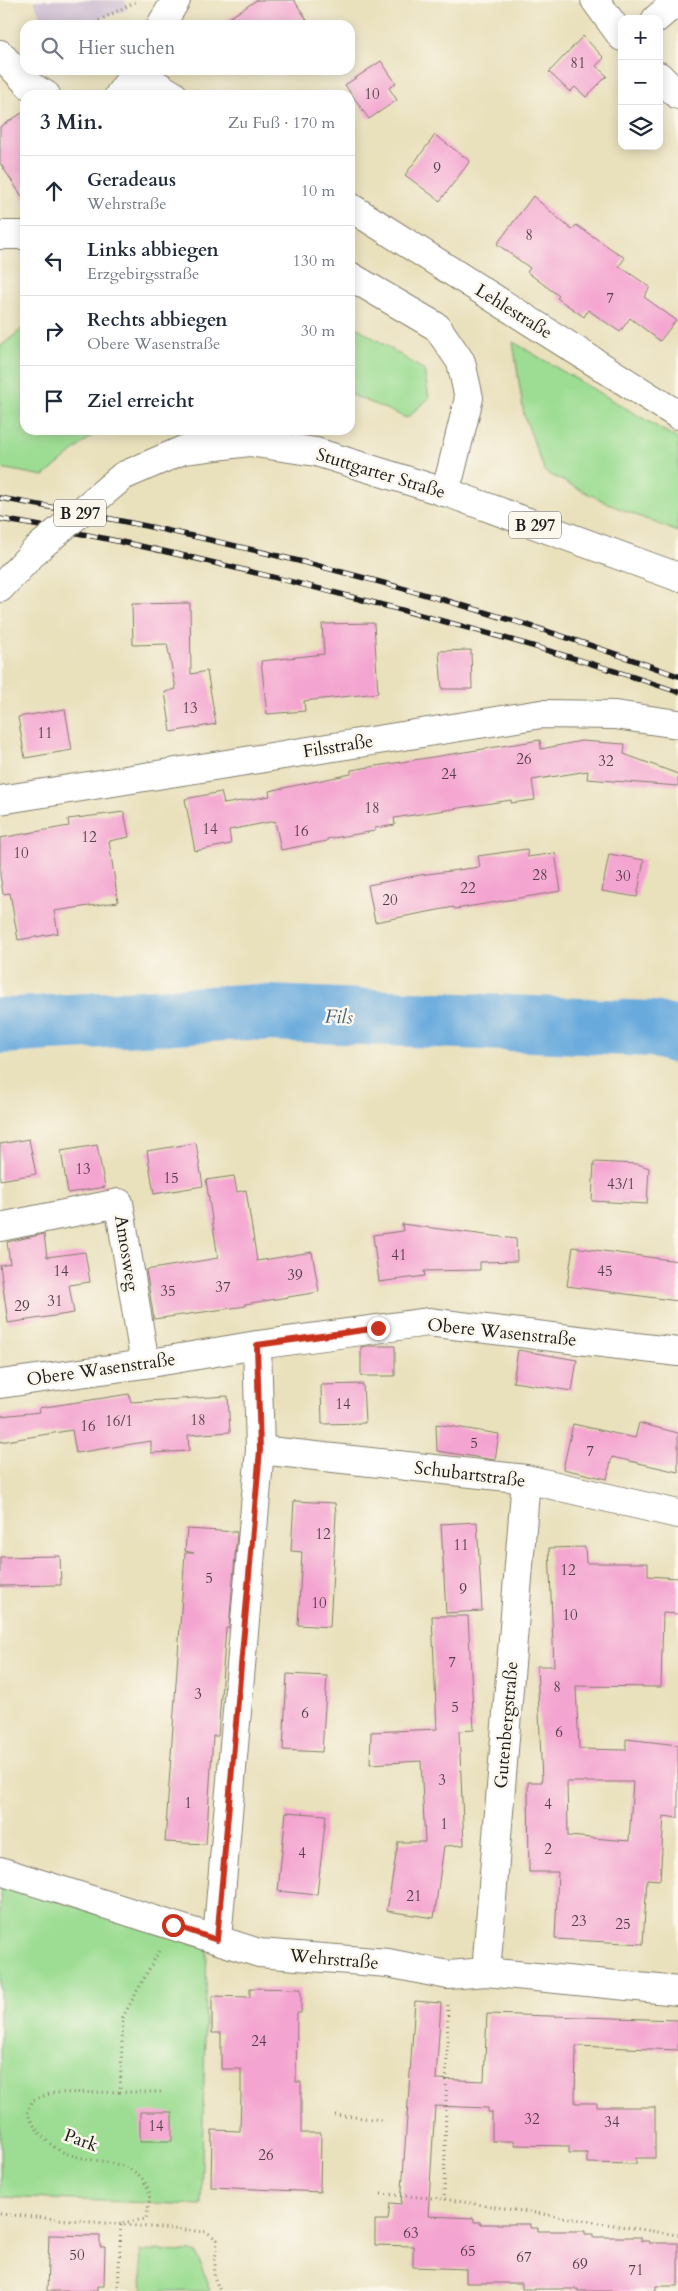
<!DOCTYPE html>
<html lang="de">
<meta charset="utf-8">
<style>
body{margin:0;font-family:Cardo,serif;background:#f2f2f3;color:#1f2937}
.controls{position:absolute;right:15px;top:15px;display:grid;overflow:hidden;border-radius:10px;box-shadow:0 2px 12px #0003}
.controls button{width:45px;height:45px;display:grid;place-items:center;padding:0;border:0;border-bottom:1px solid #e0e1e3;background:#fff;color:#1f2937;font:25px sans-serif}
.stop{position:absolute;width:15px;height:15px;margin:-11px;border:4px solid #c8321e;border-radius:50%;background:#fff}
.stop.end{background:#c8321e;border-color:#fff;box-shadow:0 1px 5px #0008}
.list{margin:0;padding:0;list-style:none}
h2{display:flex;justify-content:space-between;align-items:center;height:65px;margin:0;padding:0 20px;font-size:21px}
h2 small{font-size:16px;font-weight:400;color:#747a83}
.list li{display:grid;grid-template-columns:32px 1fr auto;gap:15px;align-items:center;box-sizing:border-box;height:70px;padding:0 20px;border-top:1px solid #e0e1e3}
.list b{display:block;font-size:19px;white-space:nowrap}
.list p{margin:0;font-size:16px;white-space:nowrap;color:#747a83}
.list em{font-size:16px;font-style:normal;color:#747a83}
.icon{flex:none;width:28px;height:28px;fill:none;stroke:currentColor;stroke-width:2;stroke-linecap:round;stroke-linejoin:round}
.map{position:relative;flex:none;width:678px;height:2291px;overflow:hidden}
.search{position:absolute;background:#fff;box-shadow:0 2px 12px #0003;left:20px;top:20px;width:335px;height:55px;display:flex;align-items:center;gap:12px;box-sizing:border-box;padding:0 18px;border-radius:15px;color:#747a83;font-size:19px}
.panel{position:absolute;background:#fff;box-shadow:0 2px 12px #0003;left:20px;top:90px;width:335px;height:345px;border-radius:15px}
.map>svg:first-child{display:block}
.industrial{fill:#cebed1}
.green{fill:#9ddd93;stroke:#5c7c58}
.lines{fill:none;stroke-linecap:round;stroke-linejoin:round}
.river{stroke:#69aadd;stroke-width:56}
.building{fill:#f4a4d0;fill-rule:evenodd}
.street-casing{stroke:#827e6c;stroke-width:30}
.primary-casing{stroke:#827e6c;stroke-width:30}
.path{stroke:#827e6c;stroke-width:3;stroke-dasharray:1 4;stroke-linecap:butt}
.street{stroke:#fff;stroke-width:28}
.primary{stroke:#fff;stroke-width:28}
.rail-casing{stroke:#1c1c1c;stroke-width:5.5}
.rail{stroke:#fbf7ec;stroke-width:4;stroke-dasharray:11;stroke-linecap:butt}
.primary-bridge-casing{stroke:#827e6c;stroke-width:30;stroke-linecap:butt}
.primary-bridge{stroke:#fff;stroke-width:28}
.route{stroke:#c8321e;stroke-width:6}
.labels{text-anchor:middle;stroke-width:5;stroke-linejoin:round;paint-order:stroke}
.number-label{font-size:15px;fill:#523e49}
.shield{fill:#fbf7ec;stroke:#5f5e5a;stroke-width:1}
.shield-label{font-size:16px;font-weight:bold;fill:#1c1c1c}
.street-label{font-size:18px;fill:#1c1c1c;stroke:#fbf7ec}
.water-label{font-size:19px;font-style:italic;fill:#3f5c73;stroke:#fbf7ec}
</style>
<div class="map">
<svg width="678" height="2291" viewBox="0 0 678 2291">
<rect width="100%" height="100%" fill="#fbf7ec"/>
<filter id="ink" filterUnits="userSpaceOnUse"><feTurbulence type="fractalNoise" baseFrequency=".02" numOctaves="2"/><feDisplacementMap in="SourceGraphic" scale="10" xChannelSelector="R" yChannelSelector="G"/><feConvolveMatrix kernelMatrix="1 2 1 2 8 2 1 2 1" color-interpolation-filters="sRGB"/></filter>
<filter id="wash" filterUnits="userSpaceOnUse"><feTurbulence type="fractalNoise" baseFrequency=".0096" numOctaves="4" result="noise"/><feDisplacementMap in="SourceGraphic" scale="20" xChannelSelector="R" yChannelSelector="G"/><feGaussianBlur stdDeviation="1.12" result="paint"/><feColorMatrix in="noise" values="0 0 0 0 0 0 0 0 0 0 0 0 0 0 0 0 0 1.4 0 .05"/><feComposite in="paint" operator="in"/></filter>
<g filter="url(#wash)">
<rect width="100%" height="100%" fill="#e9e0bc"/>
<path class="industrial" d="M34 0H125L127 10 79 25H43Z"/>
<path class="green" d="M350 323 424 370 429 398 407 418 350 394Z
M25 326V430H99L44 476 0 468V347Z
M513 342 678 439V532L613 506 545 472 524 415Z
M0 1882 207 1948 201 2205 0 2197Z
M140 2251 196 2252 210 2291H143Z"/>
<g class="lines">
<path class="river" d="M0 1026 244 1012 653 1029 678 1036"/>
</g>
<g id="blocks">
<path class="building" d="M257 0H294L310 25H218Z
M583 36 604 58 596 66 607 76 586 97 575 87 570 92 549 72Z
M381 61 396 83 389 88 397 100 369 119 345 85Z
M25 111V201L0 163V127Z
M435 135 470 161 440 201 405 175Z
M533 196 572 230 576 225 625 258 619 266 650 287 644 297 676 320 660 341 630 318 620 332 588 310 584 317 557 298 559 296 527 272 530 268 497 244Z
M190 603 191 674 207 671 216 724 171 732 165 692 176 689 167 644 133 645 132 604Z
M374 623 378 693 304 701 305 711 267 714 261 661 324 654 322 624Z
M471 650 472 689H442L439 651Z
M65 709 72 750 25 758 18 717Z
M540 740 541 749 581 741 625 744 624 754 678 774V786L587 779 588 771 532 780 535 800 511 803V800L394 818 395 825 375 828V831L327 839V841L281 850 275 821 229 830 231 844 195 851 185 799 221 792 224 804 270 796 269 791 351 774V770Z
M124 812 129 837 109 841 118 902 54 911 58 933 18 940 10 893 3 894 0 875V838L69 826 68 819Z
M527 849 528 857 555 853 561 891 455 909 454 907 375 922 368 885 420 875 480 867 478 856Z
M609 854 644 860 637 897 602 891Z
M29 1139 36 1174 0 1180V1144Z
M196 1143 203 1186 154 1194 147 1151Z
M97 1145 105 1187 68 1193 61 1151Z
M594 1162 638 1164 649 1168 647 1204 592 1201Z
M234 1176 237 1192 246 1190 257 1261 312 1252 319 1292 245 1304 246 1306 154 1319 146 1270 218 1258 206 1180Z
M402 1224 516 1239 517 1261 480 1262V1270L424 1271 425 1276 379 1282 373 1235 403 1231Z
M44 1234 47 1257 85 1252 90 1282 69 1285 74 1313 8 1323 0 1265 10 1263 7 1242Z
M573 1247 678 1261V1301L567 1286Z
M366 1346H395V1376H361V1347Z
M518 1350 577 1360 572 1391 513 1382Z
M363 1384 365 1423 322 1424 321 1385Z
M129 1394 131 1402 228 1396 230 1432 188 1435 189 1451 151 1453V1441L76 1453 72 1430 0 1442V1416L40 1412 39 1408Z
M639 1423 678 1433V1472L612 1457 607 1479 563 1469 573 1424 635 1438Z
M436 1424 499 1434 495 1460 437 1451Z
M294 1501 335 1503 336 1514 330 1627 298 1625 302 1552 291 1551Z
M477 1522 482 1611 446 1613 441 1524Z
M187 1529 237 1532 229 1628H226L218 1736H213L206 1844 165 1842 185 1553H194L185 1551Z
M585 1547 586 1563H648V1576L678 1578V1614L663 1613 661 1687 576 1686 579 1749 626 1750V1739L678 1745V1818L664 1816 660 1880 647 1879 643 1944 555 1939 558 1872H529L528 1782H542L537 1666H554L549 1548ZM567 1782H633L629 1841 568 1836Z
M60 1556 61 1585 0 1586V1557Z
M432 1616H468L474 1730 459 1731 464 1845 444 1846 434 1918 387 1911 398 1842H425L421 1761 370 1764 371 1732 437 1729Z
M287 1674 327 1676 322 1752 283 1750Z
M286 1812 326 1815 317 1895 278 1891Z
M250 1988 301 1989V2013H297L296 2082H301V2133H321L320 2192 211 2187 212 2130 240 2131 241 2095V2069H221V2033H212V1996L250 1997Z
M415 2001 441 2003 436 2079 484 2081 487 2014 678 2020V2050L576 2046 575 2103H597V2107H655V2158H636V2164L587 2163V2153H569V2146L515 2145V2141H492V2112H488V2108L435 2106 428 2216 474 2218V2222H481V2224H530V2228H538V2231H585V2234H593V2237H641V2241H649V2243H678V2286H656V2291H578V2289H522V2283H466V2269L413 2267V2246L375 2245V2220H388L390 2203 401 2204Z
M140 2112H172V2141H140Z
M49 2235 100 2236V2247H105L104 2286H97V2291H47Z"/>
</g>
</g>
<g filter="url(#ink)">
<use href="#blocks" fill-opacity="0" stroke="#827e6c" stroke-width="1"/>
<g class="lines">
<g class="street-casing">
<path id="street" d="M595 0 622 37
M656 19 678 0
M161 25 176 0
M0 54 30 86 46 95
M136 72 173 95
M659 76 678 95
M119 95 137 70
M350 207 678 415
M0 235H25
M350 276 437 327 461 362 469 398 450 475 443 492
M0 800 541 714 615 715 678 724
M0 1227 119 1203 145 1364
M0 1384 145 1364 257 1345 428 1322 678 1352
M260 1450 526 1479 678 1514
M0 1871 259 1953 388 1963 448 1975 486 1972 678 1991
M217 1939 260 1450 257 1345
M486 1972 526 1479"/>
</g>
<g class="primary-casing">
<path id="primary" d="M123 476 183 450 249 442 316 452 454 495 678 577
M0 588 36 550"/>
</g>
<path class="path" d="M90 25 139 0
M159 1951 123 2017 120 2092H162
M448 2005 444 2199 678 2235
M335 2115 383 2120
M381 2194 444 2199
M0 2214 207 2232 217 2240 214 2277 220 2291
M118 2291 121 2223 146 2219C147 2212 151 2200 149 2192 138 2154 86 2166 59 2150 43 2140 35 2129 27 2113L33 2100 52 2093 120 2092"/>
<use href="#street" class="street"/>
<use href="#primary" class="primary"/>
<g class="rail-casing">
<path id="rail" d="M0 498C229 538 460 597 678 676
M0 519C116 538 230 566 344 595 456 624 568 654 678 692"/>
</g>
<use href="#rail" class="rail"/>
<g class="primary-bridge-casing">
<path id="primary-bridge" d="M36 550 123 476"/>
</g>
<use href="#primary-bridge" class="primary-bridge"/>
</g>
</g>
<g class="lines" filter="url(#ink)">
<path class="route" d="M173 1925 217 1940 260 1450 257 1345 378 1328"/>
</g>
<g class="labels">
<g class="number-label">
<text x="578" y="68">81</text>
<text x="372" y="99">10</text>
<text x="437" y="173">9</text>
<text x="529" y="240">8</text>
<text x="610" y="303">7</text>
<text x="190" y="713">13</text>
<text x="45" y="738">11</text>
<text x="524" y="764">26</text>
<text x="606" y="766">32</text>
<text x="449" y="779">24</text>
<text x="372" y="813">18</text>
<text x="210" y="834">14</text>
<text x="301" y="836">16</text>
<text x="89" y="842">12</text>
<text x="21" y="858">10</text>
<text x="540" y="880">28</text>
<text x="623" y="881">30</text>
<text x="468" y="893">22</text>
<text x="390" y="905">20</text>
<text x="83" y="1174">13</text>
<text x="171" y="1183">15</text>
<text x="621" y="1189">43/1</text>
<text x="399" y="1260">41</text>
<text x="61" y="1276">14</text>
<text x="605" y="1276">45</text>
<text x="295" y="1280">39</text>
<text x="223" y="1292">37</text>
<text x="168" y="1296">35</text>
<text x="55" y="1306">31</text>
<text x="22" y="1311">29</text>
<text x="343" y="1409">14</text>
<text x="198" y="1425">18</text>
<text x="119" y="1426">16/1</text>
<text x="88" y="1431">16</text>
<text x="474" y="1448">5</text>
<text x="590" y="1456">7</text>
<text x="323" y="1539">12</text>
<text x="461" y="1550">11</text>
<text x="568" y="1575">12</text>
<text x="209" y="1583">5</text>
<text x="463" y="1594">9</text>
<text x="319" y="1608">10</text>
<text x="570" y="1620">10</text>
<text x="452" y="1667">7</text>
<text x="557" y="1692">8</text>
<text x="198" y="1699">3</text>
<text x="455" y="1712">5</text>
<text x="305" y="1718">6</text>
<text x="559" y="1737">6</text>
<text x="442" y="1785">3</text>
<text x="188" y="1808">1</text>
<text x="548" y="1809">4</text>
<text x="444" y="1829">1</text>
<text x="548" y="1854">2</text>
<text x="302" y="1858">4</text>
<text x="414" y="1901">21</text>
<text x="579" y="1926">23</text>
<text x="623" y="1929">25</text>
<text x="259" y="2046">24</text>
<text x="532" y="2124">32</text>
<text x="612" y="2127">34</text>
<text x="156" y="2131">14</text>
<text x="266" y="2160">26</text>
<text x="411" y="2238">63</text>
<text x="468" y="2256">65</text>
<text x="77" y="2260">50</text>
<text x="524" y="2262">67</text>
<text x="580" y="2269">69</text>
<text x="636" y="2275">71</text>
</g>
<g class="shield">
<rect x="54" y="499.5" width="52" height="27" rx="4"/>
<rect x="509" y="511.5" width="52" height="27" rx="4"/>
</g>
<g class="shield-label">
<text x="80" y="519">B 297</text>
<text x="535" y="531">B 297</text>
</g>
<g class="street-label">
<text transform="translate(514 311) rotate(32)" y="6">Lehlestraße</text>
<text transform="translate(381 473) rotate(17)" y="6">Stuttgarter Straße</text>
<text transform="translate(338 746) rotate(-9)" y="6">Filsstraße</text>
<text transform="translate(127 1253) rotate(81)" y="6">Amosweg</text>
<text transform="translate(502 1332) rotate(6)" y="6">Obere Wasenstraße</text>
<text transform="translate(101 1369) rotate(-8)" y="6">Obere Wasenstraße</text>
<text transform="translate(470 1474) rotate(7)" y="6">Schubartstraße</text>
<text transform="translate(506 1725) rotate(-85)" y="6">Gutenbergstraße</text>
<text transform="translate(334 1959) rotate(5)" y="6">Wehrstraße</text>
<text transform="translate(81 2140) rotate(20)" y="6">Park</text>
</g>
<g class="water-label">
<text transform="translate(339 1016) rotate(2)" y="7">Fils</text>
</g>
</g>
</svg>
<div class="controls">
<button>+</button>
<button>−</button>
<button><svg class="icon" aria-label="layers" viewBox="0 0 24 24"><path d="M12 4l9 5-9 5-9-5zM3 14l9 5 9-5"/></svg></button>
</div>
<div class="stop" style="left:173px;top:1925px"></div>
<div class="stop end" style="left:378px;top:1328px"></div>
<div class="search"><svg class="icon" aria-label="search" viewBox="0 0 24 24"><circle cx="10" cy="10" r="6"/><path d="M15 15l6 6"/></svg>Hier suchen</div>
<section class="panel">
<h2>3 Min.<small>Zu Fuß · 170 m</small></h2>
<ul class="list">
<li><svg class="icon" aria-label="ahead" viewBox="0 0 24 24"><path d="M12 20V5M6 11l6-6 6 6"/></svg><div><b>Geradeaus</b><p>Wehrstraße</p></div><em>10 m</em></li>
<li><svg class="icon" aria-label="left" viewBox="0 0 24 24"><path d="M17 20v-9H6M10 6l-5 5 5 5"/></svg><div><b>Links abbiegen</b><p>Erzgebirgsstraße</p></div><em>130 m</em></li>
<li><svg class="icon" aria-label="right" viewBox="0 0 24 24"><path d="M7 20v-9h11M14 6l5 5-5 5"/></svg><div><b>Rechts abbiegen</b><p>Obere Wasenstraße</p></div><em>30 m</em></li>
<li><svg class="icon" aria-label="arrive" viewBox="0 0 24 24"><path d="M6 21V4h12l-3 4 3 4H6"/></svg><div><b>Ziel erreicht</b></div></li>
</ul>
</section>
</div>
